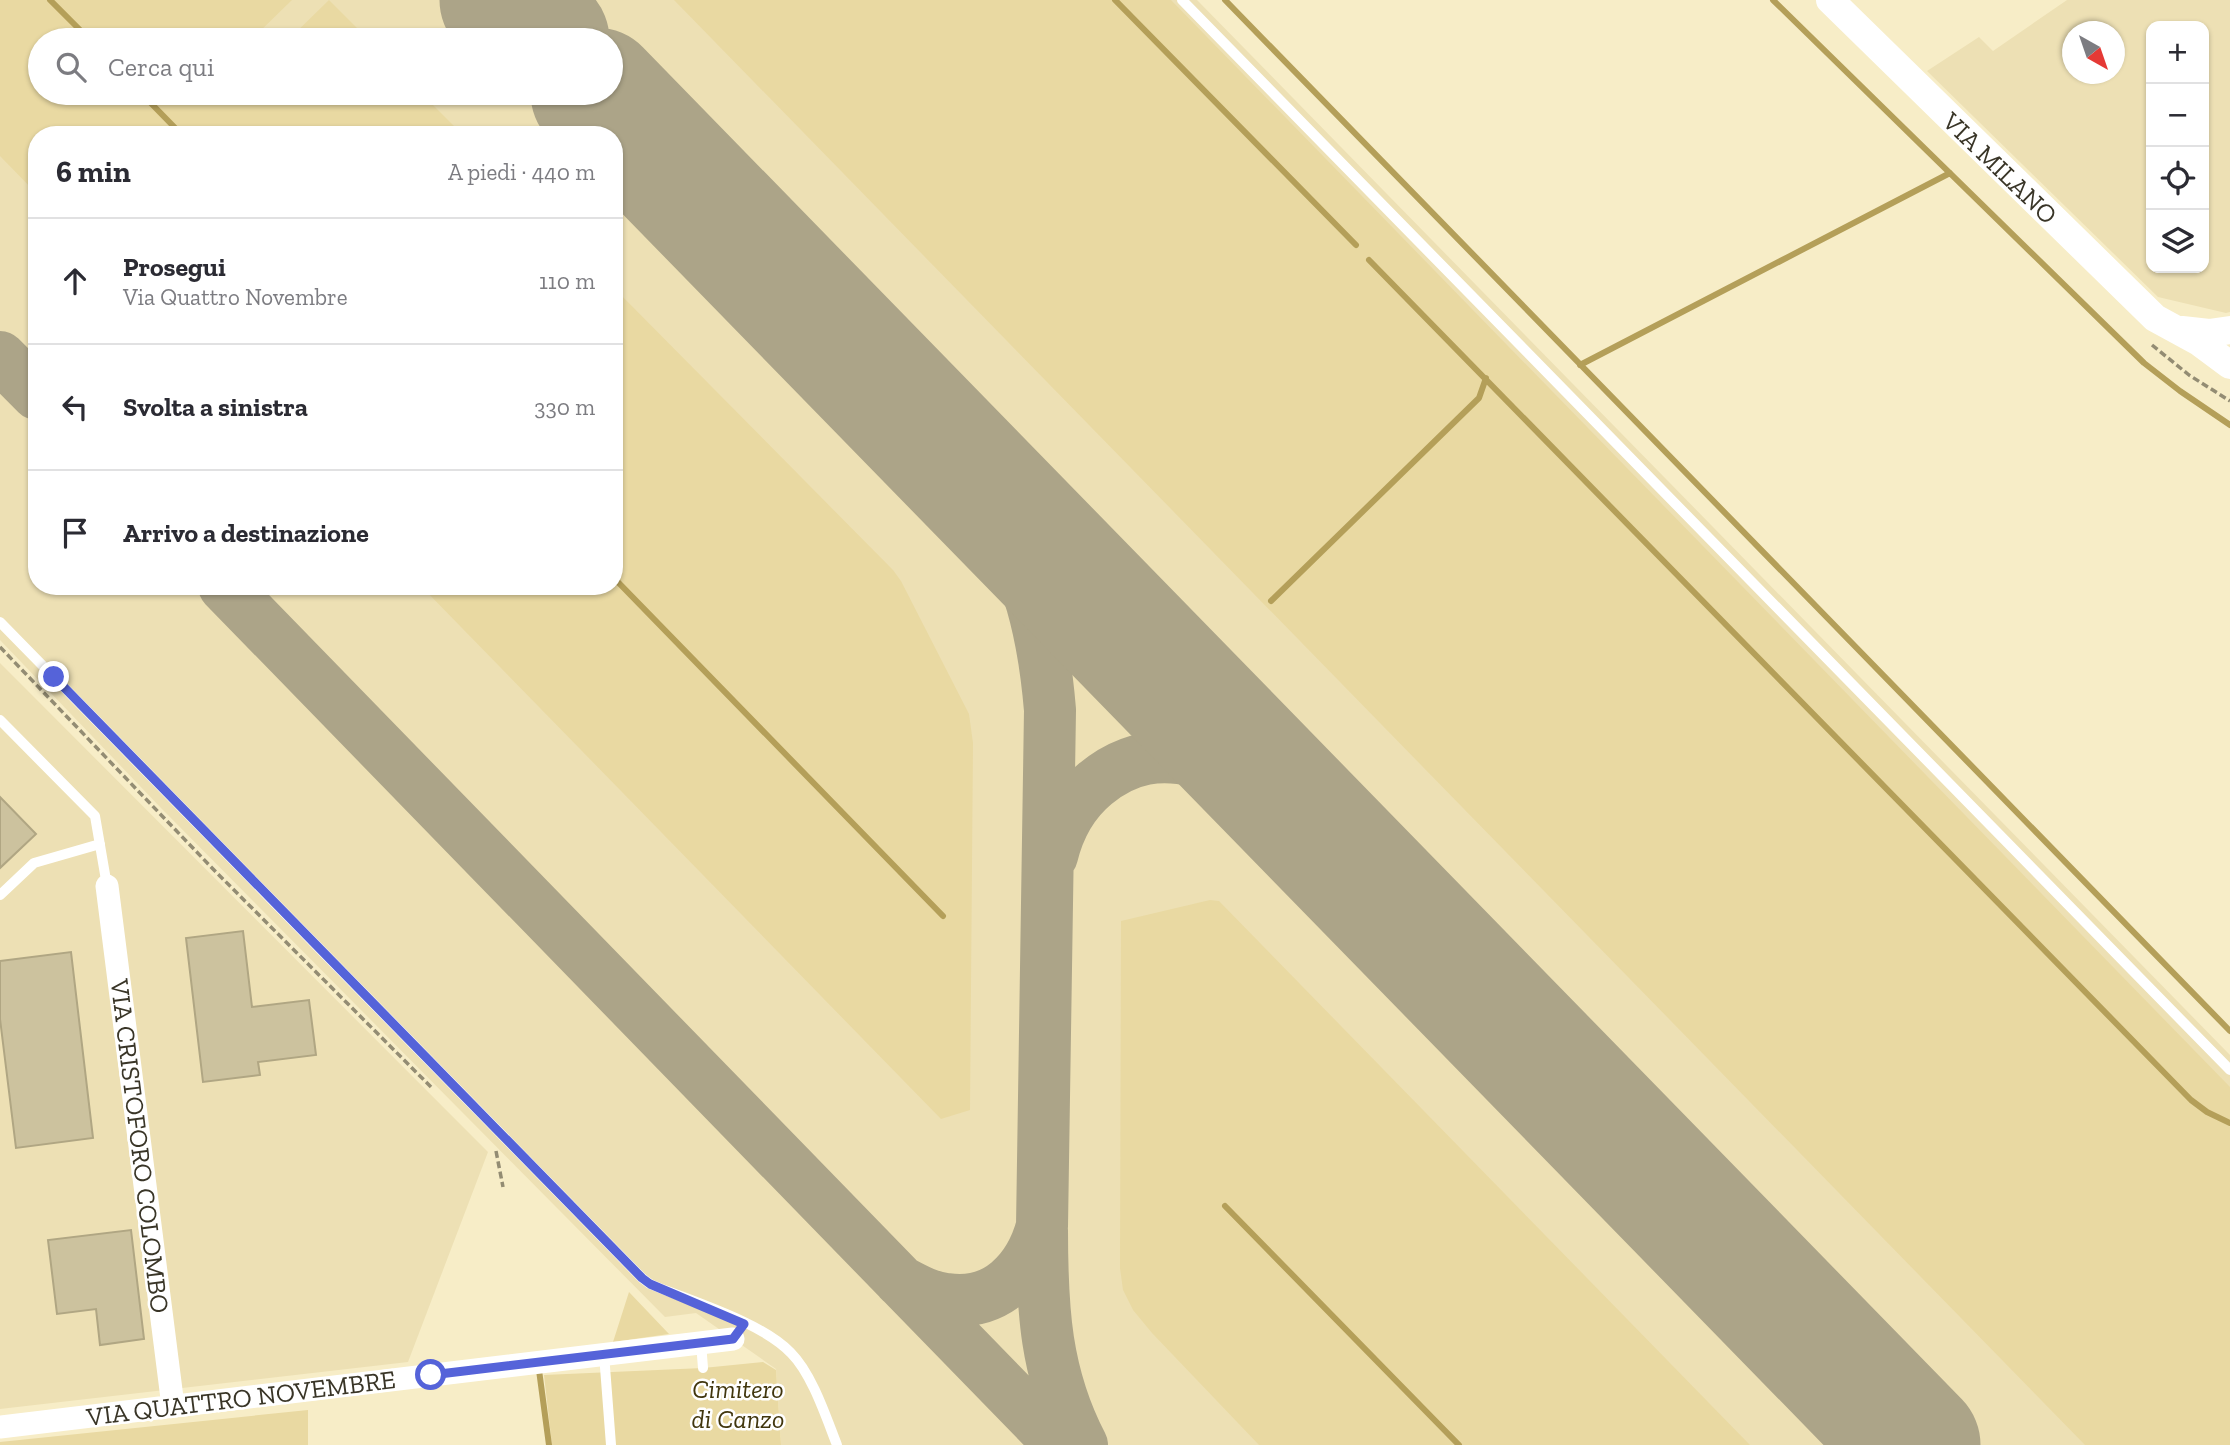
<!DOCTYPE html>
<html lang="it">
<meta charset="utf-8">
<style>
body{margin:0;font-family:"Zilla Slab",serif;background:#f7f7f7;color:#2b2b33}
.controls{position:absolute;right:21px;top:21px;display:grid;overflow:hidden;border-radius:14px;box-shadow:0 2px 5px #0004}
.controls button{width:63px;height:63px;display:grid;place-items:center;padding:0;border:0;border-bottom:2px solid #e1e1e2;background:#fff;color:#2b2b33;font:35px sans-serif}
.compass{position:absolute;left:2062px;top:21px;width:63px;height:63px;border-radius:50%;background:#fff;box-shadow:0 2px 5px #0004;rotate:140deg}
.stop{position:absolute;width:21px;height:21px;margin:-16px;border:5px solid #5563d9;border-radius:50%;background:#fff}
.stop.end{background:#5563d9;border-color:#fff;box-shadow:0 2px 7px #0008}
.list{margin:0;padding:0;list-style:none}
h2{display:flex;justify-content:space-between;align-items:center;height:91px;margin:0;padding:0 28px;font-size:30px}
h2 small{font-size:23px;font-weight:400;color:#7c7c81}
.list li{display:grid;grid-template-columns:46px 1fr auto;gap:21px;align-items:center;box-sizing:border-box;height:126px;padding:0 28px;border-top:2px solid #e1e1e2}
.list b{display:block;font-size:26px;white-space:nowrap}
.list p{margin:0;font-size:23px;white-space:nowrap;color:#7c7c81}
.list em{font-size:23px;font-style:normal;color:#7c7c81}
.icon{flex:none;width:38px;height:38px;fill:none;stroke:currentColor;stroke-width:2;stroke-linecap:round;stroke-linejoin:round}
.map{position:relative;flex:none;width:2230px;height:1445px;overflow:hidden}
.search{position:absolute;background:#fff;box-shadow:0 2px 5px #0004;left:28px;top:28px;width:595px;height:77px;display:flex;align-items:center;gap:18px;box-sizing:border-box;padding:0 24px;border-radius:38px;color:#7c7c81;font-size:26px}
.panel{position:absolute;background:#fff;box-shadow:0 2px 5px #0004;left:28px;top:126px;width:595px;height:469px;border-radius:28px}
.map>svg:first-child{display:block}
.built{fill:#ede0b4;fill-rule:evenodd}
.green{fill:#e9d9a2}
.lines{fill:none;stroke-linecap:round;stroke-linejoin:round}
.stream{stroke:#b49f59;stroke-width:6}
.taxiway{stroke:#aca488;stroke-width:52}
.runway{stroke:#aca488;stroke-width:131}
.building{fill:#ccc29e;stroke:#b0a683;stroke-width:2}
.path{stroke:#938c73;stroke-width:3.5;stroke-dasharray:7 3.5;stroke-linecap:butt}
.service{stroke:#fff;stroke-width:10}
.minor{stroke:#fff;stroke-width:23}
.tertiary{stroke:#fff;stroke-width:28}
.route{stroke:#5563d9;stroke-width:9}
.labels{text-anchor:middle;stroke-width:5;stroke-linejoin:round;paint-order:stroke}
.street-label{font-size:26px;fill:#393527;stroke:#fff}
.park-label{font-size:26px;font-style:italic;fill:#41360d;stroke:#fff}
</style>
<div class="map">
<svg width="2230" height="1445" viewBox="0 0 2230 1445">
<rect width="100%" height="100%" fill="#f7edc7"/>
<path class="built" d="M0 0H1197L2230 1055V1445H781L776 1369 696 1313 665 1317 161 808 0 640ZM40 40H611V93H40ZM37 135H614V586H37Z
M2067 0H2230V312L2226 313 2158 297 1927 71 1979 37 1993 51ZM2151 26H2204V268H2151ZM2072 32H2114V74H2072Z
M0 663 488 1152 408 1362 0 1409Z"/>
<path class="green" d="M0 0H292L251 40H40V93H421L463 135H37V194L0 156Z
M329 0 369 40H288Z
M674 0H1171L2230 1087V1445H2085Z
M614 288 893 570 901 581 969 714 973 743 970 1110 941 1119 421 586H614Z
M1210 900 1219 901 1750 1445H1259L1152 1333 1133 1310 1123 1290 1120 1268 1121 921Z
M629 1292 669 1334 613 1342Z
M763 1362 776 1370 781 1445H552L544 1375 703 1368Z
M308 1410V1445H0V1442Z"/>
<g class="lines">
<path class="stream" d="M50 0 90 40
M1115 0 1356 245
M1225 0 2230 1031
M1773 0 2144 363 2180 391 2230 425
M141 93 182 135
M1369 260 2191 1100 2207 1112 2230 1123
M1580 365 1950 173
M614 578 943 916
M1271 601 1479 398 1486 378
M1225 1206 1459 1445
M539 1370 549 1445"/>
<path class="taxiway" d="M0 357 37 394
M224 586 1060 1445
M1052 856C1059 827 1072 803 1095 784 1162 728 1231 771 1294 810
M1042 1230C1042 1308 1045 1374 1082 1445
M900 1281C915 1289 929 1297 946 1299 996 1307 1030 1271 1042 1226L1050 710C1047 674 1042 639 1032 604 1019 558 988 511 963 470"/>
<path class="runway" d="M505 0 544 40
M596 93 1915 1445"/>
</g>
<path class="building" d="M0 797 36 834 0 868Z
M243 931 252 1007 309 1000 316 1055 258 1062 260 1075 203 1082 186 938Z
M71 952 93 1138 16 1148 0 1019V961Z
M131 1230 144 1339 100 1345 96 1309 57 1314 48 1240Z"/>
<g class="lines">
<path class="path" d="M2152 345 2189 375 2230 401
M0 647 214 870 431 1087
M496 1151 503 1187"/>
<path class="service" d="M1182 0 2230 1070
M0 622 642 1278 650 1284C690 1301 762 1322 791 1353 812 1374 826 1417 837 1445
M0 720 95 816 107 886
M0 895 34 863 100 844
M701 1343 703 1368
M604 1354 611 1445"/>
<path class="minor" d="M107 886 173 1406
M0 1427 733 1339"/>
<path class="tertiary" d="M1830 0 2155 318 2199 342 2230 365
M2182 330 2209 333 2230 330"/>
</g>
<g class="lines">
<path class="route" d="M54 677 642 1278 650 1284 744 1324 733 1339 431 1375"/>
</g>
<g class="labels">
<g class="street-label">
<text transform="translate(2000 168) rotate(44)" y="9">VIA MILANO</text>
<text transform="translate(140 1146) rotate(83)" y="9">VIA CRISTOFORO COLOMBO</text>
<text transform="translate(241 1398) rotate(-7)" y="9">VIA QUATTRO NOVEMBRE</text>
</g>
<g class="park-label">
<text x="738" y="1398">Cimitero<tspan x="738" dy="30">di Canzo</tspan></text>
</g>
</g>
</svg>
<div class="controls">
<button>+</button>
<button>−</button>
<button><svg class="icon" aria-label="locate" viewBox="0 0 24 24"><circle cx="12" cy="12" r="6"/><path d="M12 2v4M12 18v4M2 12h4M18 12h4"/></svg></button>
<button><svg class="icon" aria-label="layers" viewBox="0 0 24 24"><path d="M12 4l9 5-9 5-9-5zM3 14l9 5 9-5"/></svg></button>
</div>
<svg class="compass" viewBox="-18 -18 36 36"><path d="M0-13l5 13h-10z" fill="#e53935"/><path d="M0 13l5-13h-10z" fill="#7c7c81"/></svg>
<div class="stop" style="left:431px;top:1375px"></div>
<div class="stop end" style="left:54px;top:677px"></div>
<div class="search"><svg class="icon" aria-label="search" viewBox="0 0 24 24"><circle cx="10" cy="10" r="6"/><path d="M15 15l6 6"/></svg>Cerca qui</div>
<section class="panel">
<h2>6 min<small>A piedi · 440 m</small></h2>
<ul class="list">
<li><svg class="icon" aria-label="ahead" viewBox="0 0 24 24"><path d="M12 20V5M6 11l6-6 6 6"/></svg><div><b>Prosegui</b><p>Via Quattro Novembre</p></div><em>110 m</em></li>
<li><svg class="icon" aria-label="left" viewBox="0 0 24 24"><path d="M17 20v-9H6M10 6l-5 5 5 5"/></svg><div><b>Svolta a sinistra</b></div><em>330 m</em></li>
<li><svg class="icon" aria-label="arrive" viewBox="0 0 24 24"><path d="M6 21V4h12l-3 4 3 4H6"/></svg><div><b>Arrivo a destinazione</b></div></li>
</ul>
</section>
</div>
